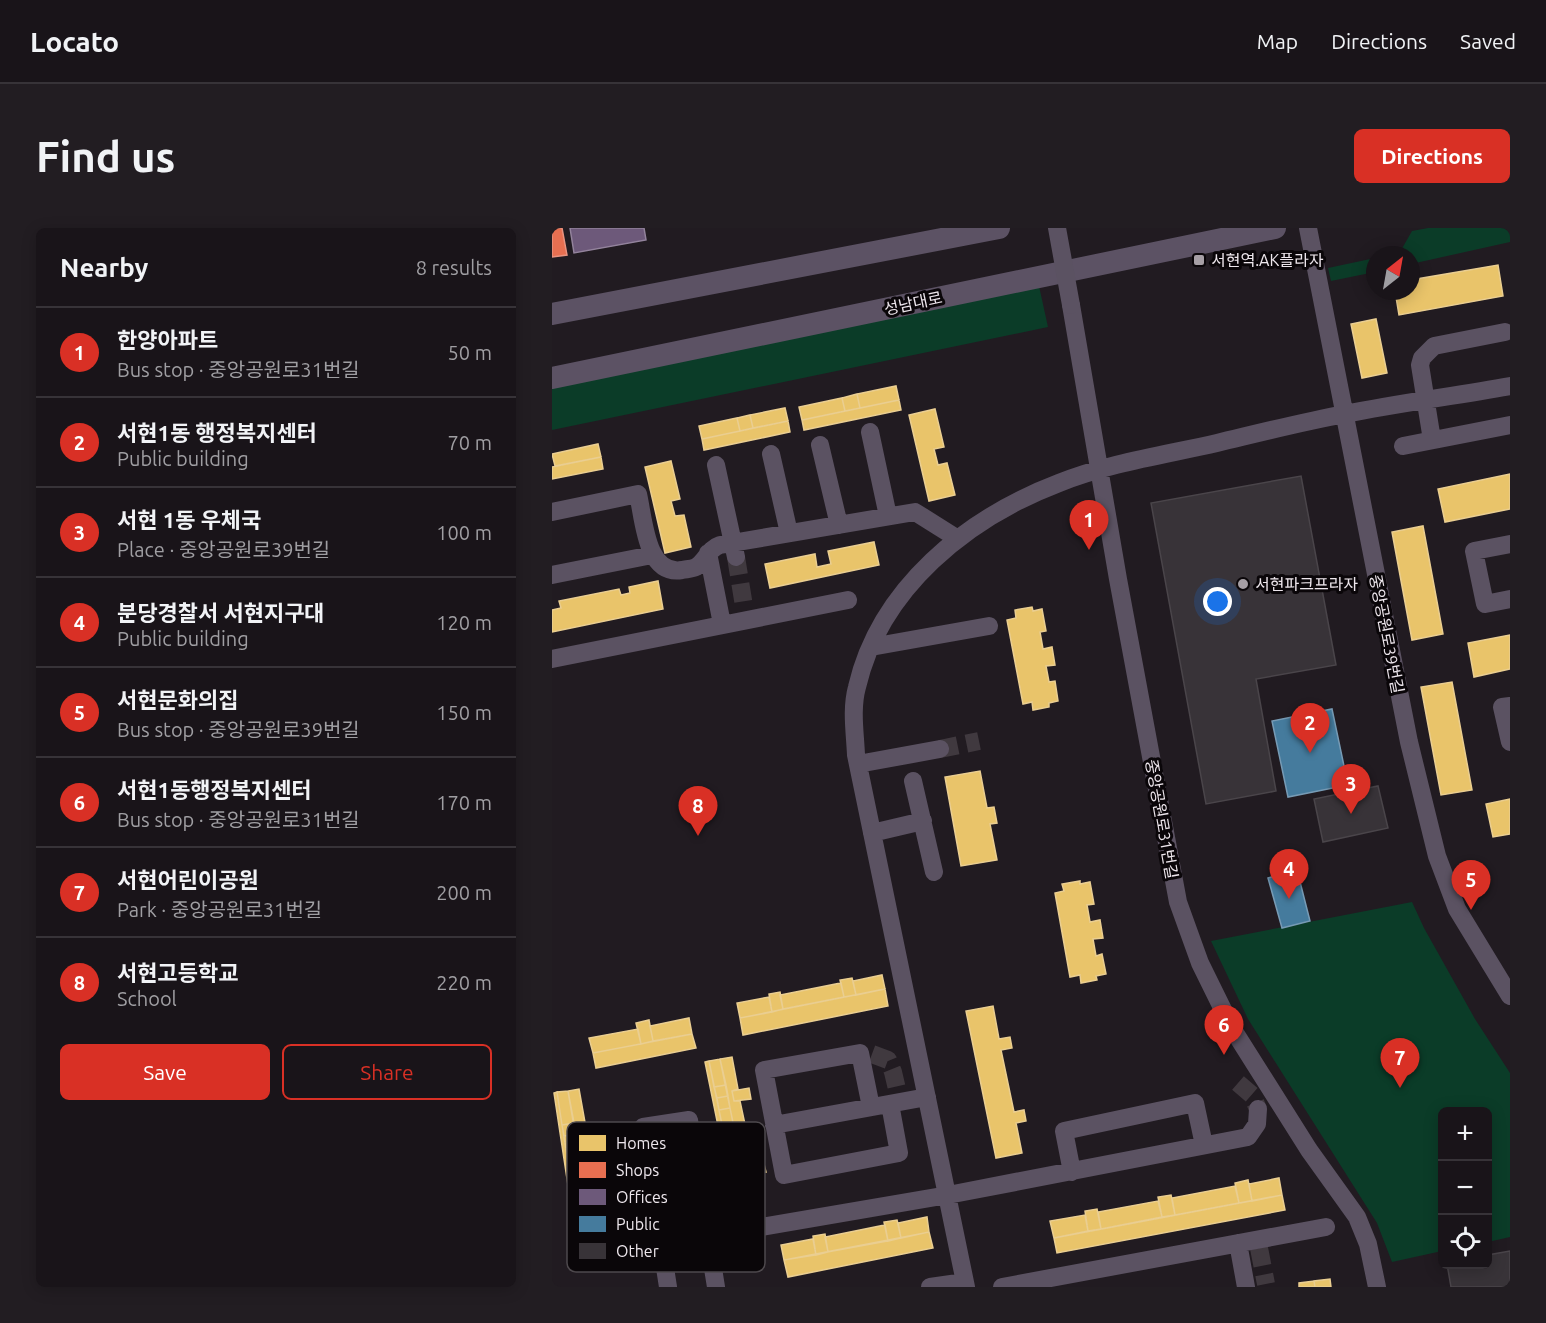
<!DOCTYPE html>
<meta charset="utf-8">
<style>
body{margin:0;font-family:Ubuntu,"Noto Sans KR",sans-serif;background:#221d22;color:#f1f3f6}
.controls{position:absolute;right:18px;bottom:18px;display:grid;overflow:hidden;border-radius:9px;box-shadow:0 3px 15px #0003}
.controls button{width:54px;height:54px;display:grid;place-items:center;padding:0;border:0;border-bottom:2px solid #373338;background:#191419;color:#f1f3f6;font:30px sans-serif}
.compass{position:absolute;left:814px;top:18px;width:54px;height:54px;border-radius:50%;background:#191419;box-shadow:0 3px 15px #0003;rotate:31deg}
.you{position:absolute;left:666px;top:374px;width:21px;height:21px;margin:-15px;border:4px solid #fff;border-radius:50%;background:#1a73e8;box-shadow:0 0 0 9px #1a73e833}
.badge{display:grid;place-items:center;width:39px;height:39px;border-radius:50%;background:#d93025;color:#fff;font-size:20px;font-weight:700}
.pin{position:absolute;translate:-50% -50px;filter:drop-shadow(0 2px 3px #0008)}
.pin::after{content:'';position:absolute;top:32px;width:21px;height:18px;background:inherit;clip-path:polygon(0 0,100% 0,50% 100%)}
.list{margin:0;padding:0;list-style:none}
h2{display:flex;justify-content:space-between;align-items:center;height:78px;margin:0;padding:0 24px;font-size:26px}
h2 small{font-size:20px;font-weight:400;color:#9f9ea2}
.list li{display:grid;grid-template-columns:39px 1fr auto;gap:18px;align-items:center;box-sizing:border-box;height:90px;padding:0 24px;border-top:2px solid #373338}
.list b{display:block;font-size:22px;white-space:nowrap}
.list p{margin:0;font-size:20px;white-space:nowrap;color:#9f9ea2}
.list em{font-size:20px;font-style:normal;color:#9f9ea2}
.actions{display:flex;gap:12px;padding:18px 24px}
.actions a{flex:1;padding:14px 0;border:2px solid #d93025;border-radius:9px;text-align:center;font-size:21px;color:#d93025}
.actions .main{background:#d93025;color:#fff}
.icon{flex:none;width:33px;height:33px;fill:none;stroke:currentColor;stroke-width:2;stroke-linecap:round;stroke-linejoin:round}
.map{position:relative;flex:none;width:958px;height:1059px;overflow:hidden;border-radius:9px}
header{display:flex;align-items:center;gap:36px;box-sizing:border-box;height:84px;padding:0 30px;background:#191419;border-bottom:2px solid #373338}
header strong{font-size:28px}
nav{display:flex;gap:33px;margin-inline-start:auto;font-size:21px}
.intro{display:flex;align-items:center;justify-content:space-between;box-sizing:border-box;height:144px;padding:0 36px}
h1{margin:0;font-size:42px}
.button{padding:15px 27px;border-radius:9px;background:#d93025;color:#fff;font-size:21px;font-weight:700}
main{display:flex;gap:36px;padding:0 36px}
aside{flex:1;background:#191419;border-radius:9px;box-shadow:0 3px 15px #0003}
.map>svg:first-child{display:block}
.green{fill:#0b3c28}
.homes{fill:#e9c46a;stroke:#eace91;stroke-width:1.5}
.shops{fill:#e76f51;stroke:#e99380;stroke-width:1.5}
.offices{fill:#6d597a;stroke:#93839c;stroke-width:1.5}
.public{fill:#457b9d;stroke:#779bb5;stroke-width:1.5}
.building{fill:#383338;stroke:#4a454a;stroke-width:1.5}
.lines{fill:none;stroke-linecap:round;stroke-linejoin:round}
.minor-tunnel{stroke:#40393f;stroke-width:18;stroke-dasharray:18 9;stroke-linecap:butt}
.minor{stroke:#5b5262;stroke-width:18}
.major{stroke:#5c5264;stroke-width:22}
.minor-bridge{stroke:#5b5262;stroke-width:18}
.poi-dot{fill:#a69fa5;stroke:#0a0609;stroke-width:2}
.labels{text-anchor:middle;stroke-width:6;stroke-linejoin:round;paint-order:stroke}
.poi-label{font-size:16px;fill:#ede6ec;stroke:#0a0609;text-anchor:start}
.street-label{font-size:16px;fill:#ede6ec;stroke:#0a0609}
.key{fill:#0a0609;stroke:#4e494d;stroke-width:1.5}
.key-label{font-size:16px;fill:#ede6ec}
</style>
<header>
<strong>Locato</strong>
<nav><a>Map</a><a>Directions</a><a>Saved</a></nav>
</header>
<div class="intro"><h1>Find us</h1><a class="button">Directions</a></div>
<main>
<aside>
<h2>Nearby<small>8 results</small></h2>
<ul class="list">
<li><span class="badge">1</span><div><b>한양아파트</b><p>Bus stop · 중앙공원로31번길</p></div><em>50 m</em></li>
<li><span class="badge">2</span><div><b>서현1동 행정복지센터</b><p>Public building</p></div><em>70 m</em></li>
<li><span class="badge">3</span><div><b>서현 1동 우체국</b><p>Place · 중앙공원로39번길</p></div><em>100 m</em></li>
<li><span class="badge">4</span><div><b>분당경찰서 서현지구대</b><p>Public building</p></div><em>120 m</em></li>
<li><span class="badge">5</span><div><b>서현문화의집</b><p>Bus stop · 중앙공원로39번길</p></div><em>150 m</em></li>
<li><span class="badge">6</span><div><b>서현1동행정복지센터</b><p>Bus stop · 중앙공원로31번길</p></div><em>170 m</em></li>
<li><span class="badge">7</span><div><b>서현어린이공원</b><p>Park · 중앙공원로31번길</p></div><em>200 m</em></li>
<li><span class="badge">8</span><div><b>서현고등학교</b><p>School</p></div><em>220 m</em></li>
</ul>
<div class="actions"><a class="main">Save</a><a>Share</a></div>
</aside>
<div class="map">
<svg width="958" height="1059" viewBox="0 0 958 1059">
<rect width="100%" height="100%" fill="#211b21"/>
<path class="green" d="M876 0H958V14L859 36V27H837L848 24 860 3Z
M823 30V44L779 53 776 40Z
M487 58 496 99 0 202V159Z
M860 674 872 700 923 791 958 845V1009L936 1014V884H891L890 1023 840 1034 825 995 696 791 659 713Z"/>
<path class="homes" d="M946 37 951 68 847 87 843 63H859V52Z
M824 91 835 145 810 150 799 96Z
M344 158 347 172 308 180 305 166Z
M305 166 308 180 293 183 290 170Z
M290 170 293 183 250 192 247 179Z
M347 172 349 182 252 202 250 192Z
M233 180 236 193 201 200 198 187Z
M383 181 392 219 382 221 386 237 395 235 403 267 377 273 357 187Z
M198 187 201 200 188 203 185 190Z
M185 190 188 203 150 211 147 198Z
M236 193 238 204 152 222 150 211Z
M46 216 49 229 3 238 0 226Z
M49 229 51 241 0 251V239Z
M119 233 128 271 119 273 123 288 132 287 139 319 113 325 93 239Z
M958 246V281L893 294 886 261Z
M871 298 891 406 860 412 840 304Z
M322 314 327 337 218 360 213 336 263 326 265 339 279 336 276 323Z
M106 353 111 381 0 404V382L9 380 7 373 67 361 69 367 78 365 77 359Z
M480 379 481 383 490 381 494 403 488 404 491 421 500 419 503 437 494 438 497 454 503 453 506 473 497 475V479L481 482 480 474 471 476 455 392 464 390 463 382Z
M958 407V441L922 449 916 415Z
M900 454 920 562 889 567 869 459Z
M428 543 435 580 442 579 445 595 438 596 445 632 409 638 393 549Z
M958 571V606L941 609 934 576Z
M528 653V656L538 654 542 676 535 677 538 694 548 692 551 710 541 711 544 728 550 726 554 746 544 748 545 752 529 755 528 747 518 749 503 665 512 663 510 656Z
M330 747 333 761 304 767 301 753Z
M300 750 304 767 292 769 288 752Z
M289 755 292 769 231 781 228 767Z
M333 761 336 778 191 807 188 790Z
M228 764 231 781 220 784 217 766Z
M217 769 220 784 188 790 185 775Z
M441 778 447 811 458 809 460 820 449 822 462 884 472 882 474 893 464 895 470 925 444 930 414 783Z
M137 790 140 806 101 813 98 798Z
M97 792 101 813 89 816 84 795Z
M86 801 89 816 41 825 37 810Z
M140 806 144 820 44 840 41 825Z
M180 829 186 861 180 863 182 873H188L201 934 195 935 197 946 203 945 210 976 198 978 168 831Z
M168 831 174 857 162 859 157 833Z
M157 833 187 980 183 981 153 834Z
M174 857 176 868 165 870 162 859Z
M197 860 199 871 182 873 180 863Z
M27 861 34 900H27L29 912 36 911 49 987 41 989 44 1003 52 1001 57 1039 46 1041 16 863Z
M16 863 22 895 10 897 5 864Z
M5 864 10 897 34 1043H29L2 865Z
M176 868 178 880 167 882 165 870Z
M178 880 188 929 177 931 167 882Z
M22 895 24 906 12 908 10 897Z
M24 906 25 918 14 920 12 908Z
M25 918 37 984 25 986 14 920Z
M211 932 214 944 197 946 195 935Z
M727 950 730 967 700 973 697 956Z
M696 952 700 973 687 975 683 955Z
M683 958 687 975 623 987 620 970Z
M619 967 623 987 610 989 606 969Z
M730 967 733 982 505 1025 502 1010Z
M606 973 610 989 549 1001 546 984Z
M545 981 549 1001 536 1003 533 983Z
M533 987 536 1003 502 1010 498 993Z
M375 989 377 1004 349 1010 346 995Z
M345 992 349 1010 336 1013 332 994Z
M333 997 336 1013 276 1024 273 1009Z
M377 1004 381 1020 236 1049 232 1032Z
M273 1006 276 1024 264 1027 261 1008Z
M261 1011 264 1027 232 1032 229 1017Z
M778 1051 779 1059H763L762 1053Z
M762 1053 763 1059H747V1055Z"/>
<path class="shops" d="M0 0H10L15 27 0 29Z"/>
<path class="offices" d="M18 0H92L94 12 22 25Z"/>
<path class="public" d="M780 481 796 557 736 569 720 493Z
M745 642 758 693 730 700 716 650Z"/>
<path class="building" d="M749 248 784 437 704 451 724 563 654 576 599 275Z
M826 558 836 600 771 614 762 571Z
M958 1023V1059H899L895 1036H936V1027Z"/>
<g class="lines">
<path class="minor-tunnel" d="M184 329 192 378
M388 521 427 513
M320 826 336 832 341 844 345 861
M686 855 700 867 706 881
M707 1020 714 1056"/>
<path class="minor" d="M756 0 857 514 885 628 905 681 958 768
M519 77 566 351 626 674 648 735 680 800 757 922 805 989 816 1016 825 1059
M318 204 336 288
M880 212 868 137 870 130 882 118 953 104
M268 217 287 297
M851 218 958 197
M219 226 237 305
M164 237 184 329
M0 284 86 266C92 292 94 348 130 342 135 341 140 341 144 339 154 333 156 321 168 317L363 284 406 311
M958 316 922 323 933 376 958 371
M156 325 170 396
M0 347 100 327
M319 419 437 398
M0 431 296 372
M958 478 950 479 958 514
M306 536 388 521
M361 553 382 644
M320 605 371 593
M319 879 308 825 212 842 232 947 347 925 338 876
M222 897 375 869
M520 944 512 903 643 875 652 917
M686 1015 694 1059
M110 1016 396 967 696 909 705 896 706 881
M116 1059 91 899 137 892 164 1059
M378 1059 413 1054
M414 1059 304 527C303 504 299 481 305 459 328 360 415 290 507 255 557 235 612 227 665 215 707 205 750 194 793 186 847 175 903 168 958 158
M450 1059 774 999"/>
<path class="major" d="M0 86 447 0
M0 150 723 0"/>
<path class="minor-bridge" d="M505 0 519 77"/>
</g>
<g class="poi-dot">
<rect x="641" y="26" width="12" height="12" rx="3"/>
<circle cx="691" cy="356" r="6"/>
</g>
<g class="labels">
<g class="poi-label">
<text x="659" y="38">서현역.AK플라자</text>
<text x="703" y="362">서현파크프라자</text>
</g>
<g class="street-label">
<text transform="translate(361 75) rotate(-12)" y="6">성남대로</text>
<text transform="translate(835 406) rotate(79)" y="6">중앙공원로39번길</text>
<text transform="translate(610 591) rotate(80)" y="6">중앙공원로31번길</text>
</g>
</g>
<rect x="15" y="894" width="198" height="150" rx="9" class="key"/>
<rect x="27" y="907" width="27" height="16" fill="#e9c46a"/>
<rect x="27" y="934" width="27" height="16" fill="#e76f51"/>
<rect x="27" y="961" width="27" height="16" fill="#6d597a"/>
<rect x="27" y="988" width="27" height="16" fill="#457b9d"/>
<rect x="27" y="1015" width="27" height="16" fill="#383338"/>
<g class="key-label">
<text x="64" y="921">Homes</text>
<text x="64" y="948">Shops</text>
<text x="64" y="975">Offices</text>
<text x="64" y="1002">Public</text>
<text x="64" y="1029">Other</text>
</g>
</svg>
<div class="controls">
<button>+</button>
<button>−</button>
<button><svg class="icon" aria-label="locate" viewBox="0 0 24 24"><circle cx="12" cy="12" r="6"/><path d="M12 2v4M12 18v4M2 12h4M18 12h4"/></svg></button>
</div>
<svg class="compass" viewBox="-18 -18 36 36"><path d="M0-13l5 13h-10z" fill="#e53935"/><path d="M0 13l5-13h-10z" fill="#9f9ea2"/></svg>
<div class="you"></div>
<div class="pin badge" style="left:537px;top:322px">1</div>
<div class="pin badge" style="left:758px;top:525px">2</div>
<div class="pin badge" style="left:799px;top:586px">3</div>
<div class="pin badge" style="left:737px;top:671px">4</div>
<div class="pin badge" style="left:919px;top:682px">5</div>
<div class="pin badge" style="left:672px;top:827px">6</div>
<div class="pin badge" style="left:848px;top:860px">7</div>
<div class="pin badge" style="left:146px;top:608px">8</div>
</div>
</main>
